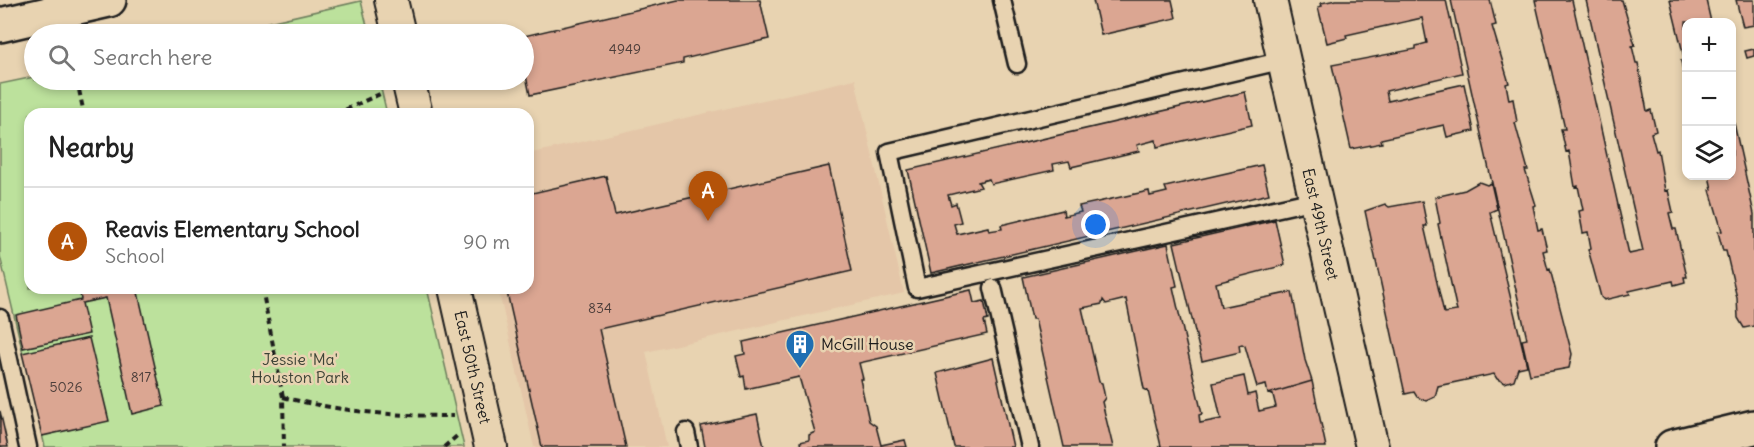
<!DOCTYPE html>
<meta charset="utf-8">
<style>
body{margin:0;font-family:Delius,sans-serif;background:#f6f6f6;color:#222}
.controls{position:absolute;right:18px;top:18px;display:grid;overflow:hidden;border-radius:12px;box-shadow:0 3px 9px #0003}
.controls button{width:54px;height:54px;display:grid;place-items:center;padding:0;border:0;border-bottom:2px solid #e0e0e0;background:#fff;color:#222;font:30px sans-serif}
.you{position:absolute;left:1096px;top:225px;width:21px;height:21px;margin:-15px;border:4px solid #fff;border-radius:50%;background:#1a73e8;box-shadow:0 0 0 9px #1a73e833}
.badge{display:grid;place-items:center;width:39px;height:39px;border-radius:50%;background:#b45309;color:#fff;font-size:20px;font-weight:700}
.pin{position:absolute;translate:-50% -50px;filter:drop-shadow(0 2px 3px #0008)}
.pin::after{content:'';position:absolute;top:32px;width:21px;height:18px;background:inherit;clip-path:polygon(0 0,100% 0,50% 100%)}
.list{margin:0;padding:0;list-style:none}
h2{display:flex;justify-content:space-between;align-items:center;height:78px;margin:0;padding:0 24px;font-size:26px}
h2 small{font-size:20px;font-weight:400;color:#767676}
.list li{display:grid;grid-template-columns:39px 1fr auto;gap:18px;align-items:center;box-sizing:border-box;height:108px;padding:0 24px;border-top:2px solid #e0e0e0}
.list b{display:block;font-size:22px;white-space:nowrap}
.list p{margin:0;font-size:20px;white-space:nowrap;color:#767676}
.list em{font-size:20px;font-style:normal;color:#767676}
.icon{flex:none;width:33px;height:33px;fill:none;stroke:currentColor;stroke-width:2;stroke-linecap:round;stroke-linejoin:round}
.map{position:relative;flex:none;width:1754px;height:447px;overflow:hidden}
.search{position:absolute;background:#fff;box-shadow:0 3px 9px #0003;left:24px;top:24px;width:510px;height:66px;display:flex;align-items:center;gap:15px;box-sizing:border-box;padding:0 21px;border-radius:33px;color:#767676;font-size:22px}
.panel{position:absolute;background:#fff;box-shadow:0 3px 9px #0003;left:24px;top:108px;width:510px;height:186px;border-radius:18px}
.map>svg:first-child{display:block}
.built{fill:#e4c6a8}
.green{fill:#bce19c;stroke:#6c7e5c;stroke-width:1.5}
.building{fill:#dba692;stroke:#1c1c1c;stroke-width:1.5}
.lines{fill:none;stroke-linecap:round;stroke-linejoin:round}
.lane-casing{stroke:#1c1c1c;stroke-width:21}
.street-casing{stroke:#1c1c1c;stroke-width:36}
.secondary-casing{stroke:#1c1c1c;stroke-width:38}
.path{stroke:#1c1c1c;stroke-width:4;stroke-dasharray:6 4.5;stroke-linecap:butt}
.lane{stroke:#e8d3b1;stroke-width:16}
.street{stroke:#e8d3b1;stroke-width:32}
.secondary{stroke:#e8d3b1;stroke-width:33}
.labels{text-anchor:middle;stroke-width:5;stroke-linejoin:round;paint-order:stroke}
.number-label{font-size:14px;fill:#4c3e3a}
.street-label{font-size:16px;fill:#1c1c1c;stroke:#e8d3b1}
.poi-label{font-size:16px;fill:#1c1c1c;stroke:#e8d3b1;text-anchor:start}
.park-label{font-size:16px;fill:#3c4336;stroke:#e8d3b1}
</style>
<div class="map">
<svg width="1754" height="447" viewBox="0 0 1754 447">
<rect width="100%" height="100%" fill="#e8d3b1"/>
<filter id="ink" filterUnits="userSpaceOnUse"><feTurbulence type="fractalNoise" baseFrequency=".0167" numOctaves="2"/><feDisplacementMap in="SourceGraphic" scale="12" xChannelSelector="R" yChannelSelector="G"/><feConvolveMatrix kernelMatrix="1 2 1 2 8 2 1 2 1" color-interpolation-filters="sRGB"/></filter>
<g filter="url(#ink)">
<path class="built" d="M855 79 904 293 646 352 667 447H534L498 288H528V154Z"/>
<path class="green" d="M361 1 369 34H217Z
M34 77V80H379L387 114H30V288H427L464 447H45L0 256V84Z"/>
<path class="building" d="M678 0H760L769 39 683 59V63L530 95 524 66V36Z
M1093 0H1172L1176 18 1101 35Z
M1336 0H1446L1462 73 1386 91 1388 101 1464 84 1474 131 1447 137 1444 125 1381 139 1382 143 1351 149 1332 65 1416 49V46L1427 43 1422 18 1346 35 1347 38 1327 43 1318 7 1322 6 1321 3Z
M1451 0H1490L1496 25 1492 26 1509 83 1506 84 1509 100 1513 99 1517 122 1515 123 1528 170H1525L1536 205 1533 206 1538 230 1542 229 1547 250 1543 251 1548 270 1550 269 1572 354 1569 368 1530 375 1522 340 1527 339Z
M1535 0H1572L1629 254 1643 251 1586 0H1622L1635 45 1632 46 1636 63H1638L1647 111 1651 110 1656 131 1651 133 1656 151 1658 150 1665 191 1668 190 1673 212 1669 213 1673 229H1676L1687 277H1684L1685 282 1674 285 1673 281 1629 291 1630 294 1604 300 1601 297 1588 249 1591 248 1588 232 1583 233 1579 211 1583 210 1578 186 1575 187 1569 151 1566 152 1561 129H1565Z
M1670 0H1706L1711 22H1686V84L1681 61H1685Z
M1736 0H1754V25L1743 27Z
M1754 49V56L1747 58 1745 51Z
M1245 92 1252 125 1157 147 1156 140 1137 145 1139 151 1071 167 1069 161 1053 164 1054 170 991 184 989 179 978 182 981 187 948 195 951 205 956 203 961 222 954 224 957 234 988 227 989 231 1002 229 1001 225 1063 210 1064 216 1081 212 1079 206 1149 191 1150 196 1167 192 1165 187 1262 165 1269 194 931 273 908 170Z
M1732 114 1754 214V326L1744 328 1738 318 1737 298 1726 251H1723L1718 232 1722 231 1710 190 1712 189 1709 176H1732Z
M829 166 852 271 599 329 626 447H542L506 288H528V194L606 176 615 215Z
M1479 182 1487 185 1491 183 1497 209 1490 212 1527 366 1518 368 1514 380 1505 383 1497 379 1494 374 1438 386 1435 397 1426 401 1417 397 1414 392 1405 394 1365 211 1385 204 1389 207 1422 201 1427 226H1424L1444 313 1457 311 1438 224 1440 223 1435 197 1465 190Z
M1275 220 1285 265 1216 283 1221 307 1292 292 1305 360 1312 381 1268 394 1266 385 1257 387 1245 346 1242 344 1239 345 1240 352 1202 361 1174 243Z
M1168 244 1177 286 1173 287 1202 414 1199 415 1200 423 1221 419 1213 383 1244 376 1248 395 1255 393 1259 411 1276 407 1273 395 1268 394 1312 381 1326 447H1158L1161 446 1148 391 1144 389 1126 299 1106 304 1103 300 1102 304 1082 308 1099 382 1102 383 1105 398 1102 402 1113 447H1064L1035 319H1032L1023 277Z
M100 288H137L164 406 132 414 106 298 82 303 89 334 23 348 16 315 81 300 80 293Z
M971 290 974 303 984 301 988 320 984 321 987 334 859 363 863 379H860L869 421 876 426 881 445 905 440 907 447H801L800 442 809 440V435L815 432 799 377 746 389 744 376 741 377 736 356 745 354 743 342Z
M89 338 109 421 42 436 22 353Z
M993 358 1013 447H954L937 373Z
M0 411 8 447H0Z
M757 414 764 447H705L701 426Z"/>
<g class="lines">
<g class="lane-casing">
<path id="lane" d="M1002 0 1017 64
M1284 60 889 152 917 288 1315 200
M993 288 1030 447
M0 318 28 447
M686 432 689 447"/>
</g>
<g class="street-casing">
<path id="street" d="M391 0 399 34
M1270 0 1372 447
M408 80 416 114
M455 288 491 447"/>
</g>
<g class="secondary-casing">
<path id="secondary" d="M0 25 109 0
M1672 447 1754 427"/>
</g>
<path class="path" d="M77 80 84 114
M336 114 382 93
M262 288 283 397 284 447
M283 397C340 412 395 416 453 416
M444 447 457 436"/>
<use href="#lane" class="lane"/>
<use href="#street" class="street"/>
<use href="#secondary" class="secondary"/>
</g>
</g>
<defs>
<g id="building-pin" transform="scale(1.5)"><path d="M0 17L-7.5 6A9.5 9.5 0 1 1 7.5 6Z" fill="#1f6fb2" stroke="#e8d3b1"/><path d="M-4-6H4V6H1V3H-1V6H-4ZM-2.5-4.3h1.7v1.8h-1.7ZM.8-4.3h1.7v1.8H.8ZM-2.5-1h1.7V.8h-1.7ZM.8-1h1.7V.8H.8Z" fill="#fff"/></g>
</defs>
<g fill-rule="evenodd">
<use href="#building-pin" x="800" y="344"/>
</g>
<g class="labels">
<g class="number-label">
<text x="625" y="54">4949</text>
<text x="600" y="313">834</text>
<text x="141" y="382">817</text>
<text x="66" y="392">5026</text>
</g>
<g class="street-label">
<text transform="translate(1321 224) rotate(77)" y="6">East 49th Street</text>
<text transform="translate(473 367) rotate(77)" y="6">East 50th Street</text>
</g>
<g class="poi-label">
<text x="821" y="350">McGill House</text>
</g>
<g class="park-label">
<text x="300" y="365">Jessie 'Ma'<tspan x="300" dy="18">Houston Park</tspan></text>
</g>
</g>
</svg>
<div class="controls">
<button>+</button>
<button>−</button>
<button><svg class="icon" aria-label="layers" viewBox="0 0 24 24"><path d="M12 4l9 5-9 5-9-5zM3 14l9 5 9-5"/></svg></button>
</div>
<div class="you"></div>
<div class="pin badge" style="left:708px;top:221px">A</div>
<div class="search"><svg class="icon" aria-label="search" viewBox="0 0 24 24"><circle cx="10" cy="10" r="6"/><path d="M15 15l6 6"/></svg>Search here</div>
<section class="panel">
<h2>Nearby<small></small></h2>
<ul class="list">
<li><span class="badge">A</span><div><b>Reavis Elementary School</b><p>School</p></div><em>90 m</em></li>
</ul>
</section>
</div>
